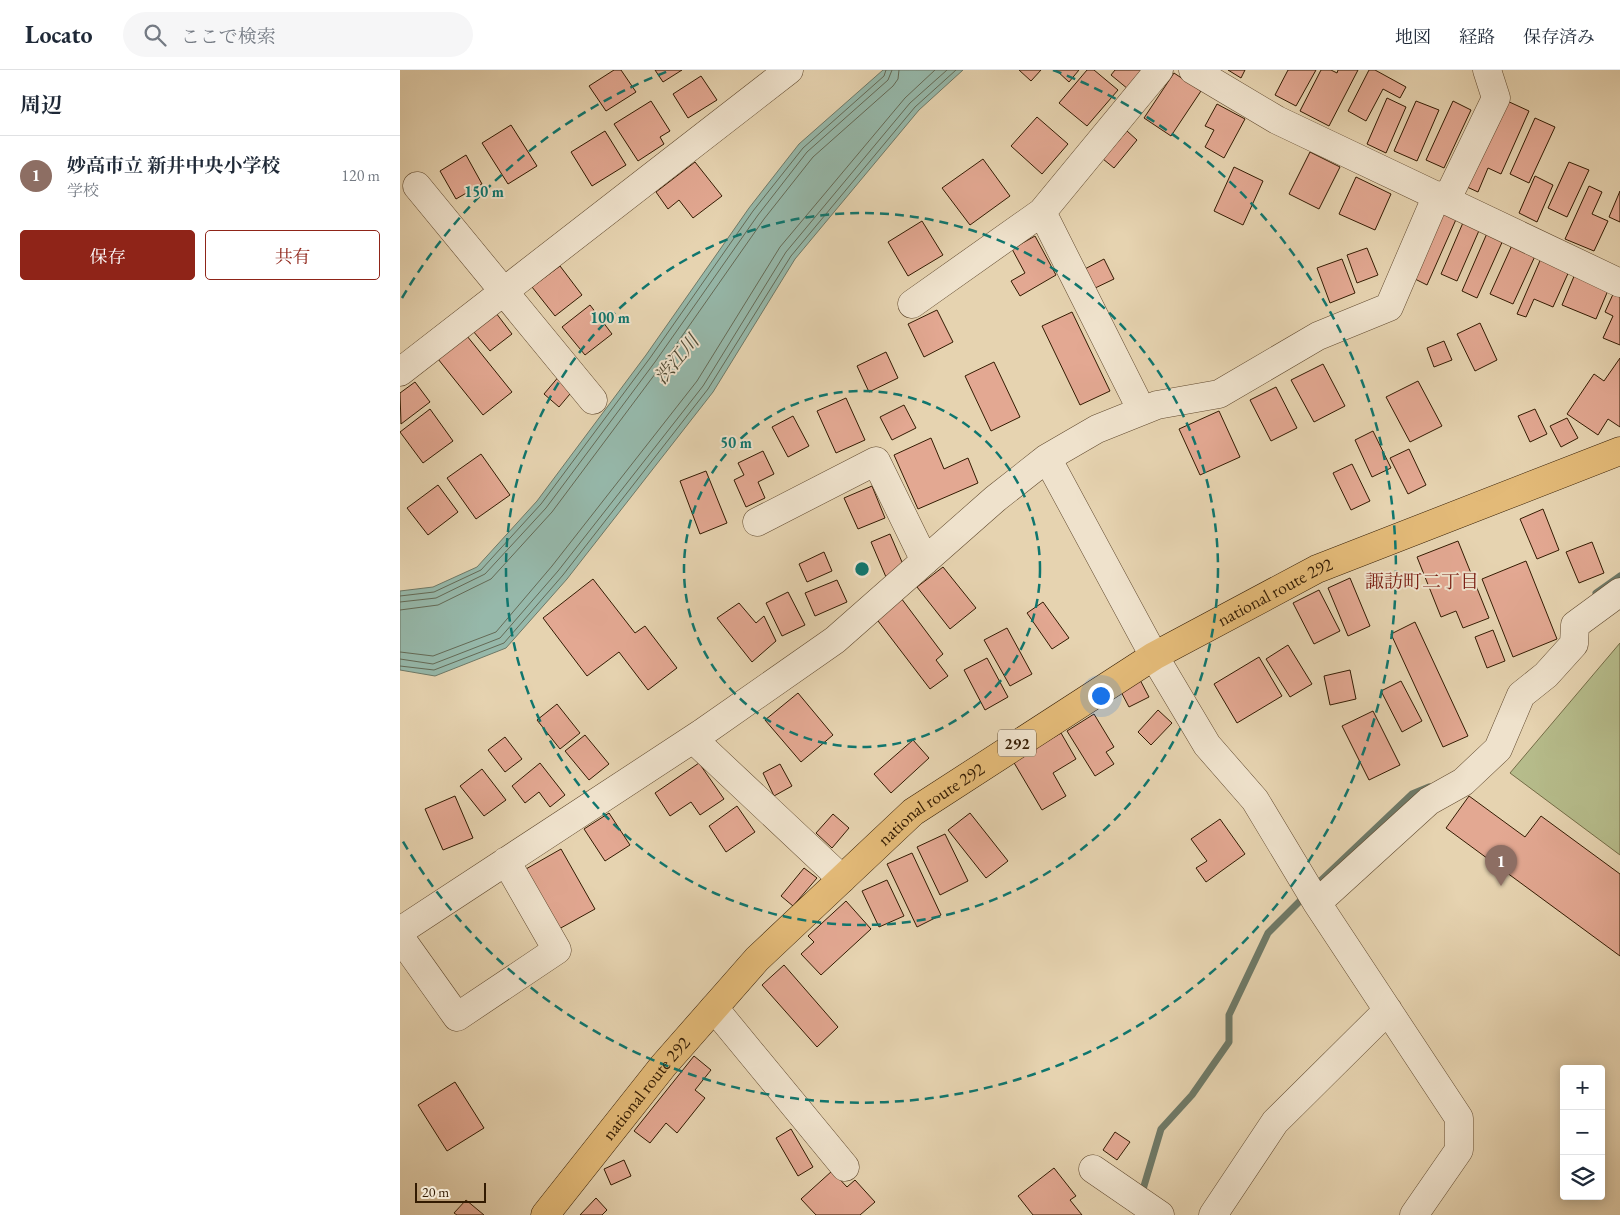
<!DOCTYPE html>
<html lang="ja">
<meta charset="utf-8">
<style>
body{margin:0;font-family:"EB Garamond","Noto Serif JP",serif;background:#f6f6f7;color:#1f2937}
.controls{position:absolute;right:15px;bottom:15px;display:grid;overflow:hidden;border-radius:5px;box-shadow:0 2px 12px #0003}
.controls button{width:45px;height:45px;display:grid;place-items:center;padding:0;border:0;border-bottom:1px solid #e0e1e3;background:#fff;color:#1f2937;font:25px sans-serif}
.scale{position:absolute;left:15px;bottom:12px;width:71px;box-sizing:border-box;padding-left:5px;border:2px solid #331b02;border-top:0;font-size:14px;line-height:18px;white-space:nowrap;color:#331b02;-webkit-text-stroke:4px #efe2cc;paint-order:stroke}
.you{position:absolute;left:700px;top:625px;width:18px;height:18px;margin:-12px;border:4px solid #fff;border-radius:50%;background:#1a73e8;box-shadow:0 0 0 8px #1a73e833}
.badge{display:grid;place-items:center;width:32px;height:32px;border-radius:50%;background:#8f2418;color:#fff;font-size:16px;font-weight:700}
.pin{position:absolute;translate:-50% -41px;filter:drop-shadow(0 1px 2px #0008)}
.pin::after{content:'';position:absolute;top:26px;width:18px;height:15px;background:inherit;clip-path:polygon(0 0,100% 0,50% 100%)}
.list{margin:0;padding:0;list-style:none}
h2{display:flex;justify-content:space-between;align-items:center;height:65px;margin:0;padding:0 20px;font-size:21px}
h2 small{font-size:16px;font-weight:400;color:#747a83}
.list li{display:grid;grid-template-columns:32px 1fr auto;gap:15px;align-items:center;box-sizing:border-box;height:80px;padding:0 20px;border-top:1px solid #e0e1e3}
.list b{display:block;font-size:19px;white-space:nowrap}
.list p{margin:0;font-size:16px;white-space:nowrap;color:#747a83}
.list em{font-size:16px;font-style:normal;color:#747a83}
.actions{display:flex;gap:10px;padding:15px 20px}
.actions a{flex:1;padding:11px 0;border:1px solid #8f2418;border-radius:5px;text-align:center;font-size:18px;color:#8f2418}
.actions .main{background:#8f2418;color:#fff}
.icon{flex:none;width:28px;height:28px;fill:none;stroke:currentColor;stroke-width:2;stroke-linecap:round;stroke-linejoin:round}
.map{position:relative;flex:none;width:1220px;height:1145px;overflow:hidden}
header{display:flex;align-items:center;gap:30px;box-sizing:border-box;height:70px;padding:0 25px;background:#fff;border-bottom:1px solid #e0e1e3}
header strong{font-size:24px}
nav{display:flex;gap:28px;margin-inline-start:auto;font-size:18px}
.search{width:350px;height:45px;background:#f6f6f7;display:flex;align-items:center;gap:12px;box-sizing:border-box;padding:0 18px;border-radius:28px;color:#747a83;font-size:19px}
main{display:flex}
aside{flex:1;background:#fff}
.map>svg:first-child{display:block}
.green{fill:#b6bc8b;stroke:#746c46}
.water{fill:#96b8aa;stroke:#6e7967}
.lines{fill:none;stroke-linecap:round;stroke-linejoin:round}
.shore{stroke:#646a56;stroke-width:1}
.stream{stroke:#6e7967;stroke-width:7}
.building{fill:#e3a892;stroke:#331b02}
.minor-casing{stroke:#60492e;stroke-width:29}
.highway-casing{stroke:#331b02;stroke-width:29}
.minor{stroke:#efe2cc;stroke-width:28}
.highway{stroke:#e3ba78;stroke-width:28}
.ring{fill:none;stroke:#0f766e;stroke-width:2.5;stroke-dasharray:9 6}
.labels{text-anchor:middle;stroke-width:4;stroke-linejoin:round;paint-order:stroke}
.shield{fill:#efe2cc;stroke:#6b573f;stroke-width:1}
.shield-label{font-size:16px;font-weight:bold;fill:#331b02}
.street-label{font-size:18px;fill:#331b02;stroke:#efe2cc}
.water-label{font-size:19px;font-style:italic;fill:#514a34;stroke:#efe2cc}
.neighbourhood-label{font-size:19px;fill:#7a1f14;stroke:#efe2cc}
.centre{fill:#0f766e;stroke:#efe2cc;stroke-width:2.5}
.ring-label{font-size:15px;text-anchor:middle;font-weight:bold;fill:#0f766e;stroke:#efe2cc;stroke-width:4;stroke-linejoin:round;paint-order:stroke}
</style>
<header>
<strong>Locato</strong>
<div class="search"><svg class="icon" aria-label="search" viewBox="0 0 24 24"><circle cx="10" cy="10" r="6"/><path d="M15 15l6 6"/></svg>ここで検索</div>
<nav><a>地図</a><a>経路</a><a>保存済み</a></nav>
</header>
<main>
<aside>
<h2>周辺<small></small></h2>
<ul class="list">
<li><span class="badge" style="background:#8d6e63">1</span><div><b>妙高市立 新井中央小学校</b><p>学校</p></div><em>120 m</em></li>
</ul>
<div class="actions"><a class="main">保存</a><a>共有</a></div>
</aside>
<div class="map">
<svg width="1220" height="1145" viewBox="0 0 1220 1145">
<rect width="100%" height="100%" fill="#e6d3b0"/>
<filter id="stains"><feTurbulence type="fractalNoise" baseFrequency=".004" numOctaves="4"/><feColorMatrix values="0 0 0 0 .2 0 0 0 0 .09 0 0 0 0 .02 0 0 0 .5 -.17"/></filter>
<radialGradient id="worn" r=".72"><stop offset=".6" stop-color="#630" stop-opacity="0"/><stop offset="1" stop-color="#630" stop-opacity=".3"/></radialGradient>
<path class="green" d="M1220 573V785L1110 703Z"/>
<path class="water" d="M483 0H563L519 40 395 189 313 322 167 509 106 578 35 606 0 600V521L33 517 77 497 137 431 246 285 349 138 399 74Z"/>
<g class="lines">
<path class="shore" d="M0 526 34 522 81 500 141 434 250 288 353 141 403 78 484 6 486 0
M0 532 36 528 85 504 146 438 255 292 358 145 407 82 488 10 492 0
M0 540 38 535 91 509 152 442 261 296 364 149 413 87 493 16 498 9 499 0
M0 582 33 586 96 562 152 496 297 311 380 177 505 28 535 0
M0 589 33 594 100 568 158 501 303 316 386 182 510 33 547 0
M0 596 34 600 104 573 163 505 308 319 391 186 515 37 556 0"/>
<path class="stream" d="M1196 523 1220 506
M914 817 1012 724 1029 717
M741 1126 761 1059 792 1025 829 972V945L868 863 906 825"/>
</g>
<path class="building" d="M214 0H221L236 22 206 41 189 16Z
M255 0H282L263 12Z
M619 0H641L631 11Z
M656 0H679L669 12Z
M687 0H694L718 20 687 56 659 33Z
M715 0H743L728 19 711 5Z
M828 0H845L841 8Z
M888 0H916L896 36 875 25Z
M921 0H931L937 3 938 0H958L929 56 900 41Z
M969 0H975L1006 17 1000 28 983 19 966 51 948 41Z
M774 3 801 21 771 66 744 48Z
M301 6 317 30 288 48 273 24Z
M987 28 1006 37 986 83 967 74Z
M1105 30 1129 41 1101 104 1088 98 1078 122 1067 117Z
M251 31 270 61 260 67 264 74 238 91 214 54Z
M1016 31 1039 40 1017 91 994 81Z
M1053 31 1071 40 1044 98 1026 90Z
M817 34 845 49 824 88 805 77 814 60 805 56Z
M637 47 668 74 642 104 611 76Z
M1135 48 1155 57 1129 113 1110 104Z
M111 55 137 96 108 114 82 73Z
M205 61 226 95 192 116 171 82Z
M727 61 737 70 714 98 703 89Z
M910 82 940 97 919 139 889 124Z
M66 85 82 114 56 129 40 101Z
M583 89 610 126 570 155 542 118Z
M295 92 322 126 293 148 279 130 268 139 256 122Z
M1169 92 1189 100 1167 147 1148 138Z
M834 97 863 111 843 155 814 141Z
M1135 106 1153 115 1137 152 1119 143Z
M956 107 991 124 975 160 939 144Z
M1189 116 1202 122 1192 144 1208 151 1194 181 1165 169Z
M1220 121V152L1209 147Z
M1044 139 1058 145 1027 215 1013 208Z
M1065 148 1081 156 1057 211 1041 204Z
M522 151 543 185 508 206 488 172Z
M1088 161 1104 168 1077 228 1062 221Z
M635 166 656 205 620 226 611 211 625 203 612 179Z
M1113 173 1136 184 1113 234 1090 224Z
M967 178 978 205 957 213 947 185Z
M1142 186 1170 199 1153 237 1134 229 1126 247 1117 244Z
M704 189 714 209 691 220 681 201Z
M942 189 955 223 930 233 917 198Z
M160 196 182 225 155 246 132 217Z
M1175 204 1209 218 1196 249 1162 235Z
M1214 222 1220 224V275L1203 268 1213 246 1205 242Z
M190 235 212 264 185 285 162 257Z
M537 240 553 272 524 287 508 254Z
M672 242 710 321 680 335 642 256Z
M96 243 112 264 90 281 73 261Z
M1080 253 1097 290 1075 301 1057 264Z
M67 266 112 322 83 345 38 289Z
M1044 271 1052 290 1034 297 1027 278Z
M486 282 498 308 469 322 457 296Z
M1220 288V357L1208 349 1198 365 1167 344 1194 304 1204 311Z
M594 292 620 347 591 361 565 306Z
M923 294 945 336 914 352 891 310Z
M160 305 175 318 159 337 144 324Z
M1018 311 1042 356 1010 372 986 327Z
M15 312 30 332 1 354 0 323Z
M876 317 897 358 871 371 850 330Z
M446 328 465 370 436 383 417 341Z
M504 335 516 358 492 370 480 347Z
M30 339 53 371 23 393 0 362Z
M1135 339 1147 364 1130 372 1118 346Z
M819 341 840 387 800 405 779 359Z
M393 346 409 376 388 387 372 357Z
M1167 348 1178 368 1161 377 1150 356Z
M973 361 991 398 972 407 955 370Z
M531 368 544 399 568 388 578 413 518 439 494 385Z
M1009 379 1026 415 1008 424 990 388Z
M363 381 374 404 358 412 365 428 346 437 334 410 344 405 338 393Z
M81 384 110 425 76 449 47 408Z
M952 394 970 431 951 440 933 403Z
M306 401 327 453 300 464 280 411Z
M38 415 58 442 28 465 7 438Z
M472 416 485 448 458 459 444 428Z
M1143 439 1159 480 1137 489 1120 449Z
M490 464 505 499 486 507 471 472Z
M1058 471 1089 548 1063 558 1056 541 1041 547 1017 487Z
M1192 472 1204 503 1179 513 1166 482Z
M424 482 432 501 407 512 399 494Z
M1126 491 1157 569 1113 587 1082 509Z
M543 497 576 538 550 559 517 517Z
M950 508 970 556 948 566 928 518Z
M193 509 235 563 245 556 277 598 248 620 219 582 187 606 143 548Z
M437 510 447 532 415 546 405 523Z
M919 520 940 561 914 574 893 533Z
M388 522 405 555 382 566 366 533Z
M501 528 543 584 536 590 548 606 530 619 475 547Z
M643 532 669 568 652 579 627 543Z
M339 533 356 553 364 546 376 571 352 592 317 548Z
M1015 552 1068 666 1043 677 991 564Z
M607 558 632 604 610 616 584 570Z
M1093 560 1105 591 1087 598 1075 567Z
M888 575 912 614 890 627 866 589Z
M859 587 882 626 837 653 814 614Z
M587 588 608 627 585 640 564 600Z
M950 600 956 629 930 635 924 606Z
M739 608 749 627 729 637 719 618Z
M1001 611 1022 651 1002 662 981 621Z
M398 623 433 665 401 692 365 650Z
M157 634 180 663 160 679 137 650Z
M758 640 772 653 751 675 738 662Z
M973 641 1000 695 969 710 942 656Z
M694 644 714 677 706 682 714 694 695 706 667 661Z
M661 663 676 689 653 703 666 726 642 740 613 691Z
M185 665 209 694 189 710 165 681Z
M105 667 122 689 105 702 88 680Z
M513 670 529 688 491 723 474 704Z
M140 693 165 725 150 737 139 722 125 733 112 716Z
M299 693 324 729 300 745 291 732 270 746 255 723Z
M380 694 392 716 374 726 363 703Z
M82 699 106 730 84 746 60 716Z
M55 726 73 768 43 780 25 739Z
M1069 726 1125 767 1141 746 1220 804V886L1046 758Z
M337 736 355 762 326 782 309 756Z
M209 743 230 775 205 791 184 759Z
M570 743 608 791 586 808 548 760Z
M433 744 449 758 432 778 416 763Z
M820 749 845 784 806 812 796 798 807 791 791 769Z
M545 764 568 811 540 825 517 777Z
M161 779 195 839 159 859 126 799Z
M512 783 541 845 517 857 487 794Z
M404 798 417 808 393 836 381 826Z
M487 810 504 846 479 857 462 821Z
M446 831 471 859 421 905 401 884 414 872 408 866Z
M384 895 438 957 417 977 362 915Z
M294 986 311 1000 295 1020 305 1028 277 1063 266 1053 250 1073 234 1061Z
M55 1012 84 1058 47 1081 18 1035Z
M391 1059 413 1097 398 1106 376 1068Z
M715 1062 730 1072 717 1090 703 1080Z
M224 1090 231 1106 211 1115 204 1099Z
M654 1098 676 1126 670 1130 682 1145H633L618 1126Z
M432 1101 447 1117 455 1110 475 1132 460 1145H416L401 1129Z
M196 1128 207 1140 202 1145H180Z
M66 1130 84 1145H57L54 1143Z"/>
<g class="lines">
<g class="minor-casing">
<path id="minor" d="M793 0 877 50 1220 213
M17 116 193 330
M1047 129 1096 28 1087 0
M642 142 742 341
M512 234 642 142 759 0
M0 302 389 0
M647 388 754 586 807 675 855 730 917 833 1059 1048V1080L1014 1145
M357 452 476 391 525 491
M293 669 442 809
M917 833 1029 731 1063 712 1098 679 1121 625 1146 605 1174 574 1175 555 1220 522
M0 861 302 663 435 570 595 429 647 388 697 359 757 335 819 324 918 266 989 237 1037 125
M0 867 57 947 157 880 106 791
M314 938 445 1097
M693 1099 760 1145
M813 1145 875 1052 988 940"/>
</g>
<g class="highway-casing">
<g id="highway">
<path id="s1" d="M145 1145 263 996 357 889 513 742 754 586 917 499 1220 381"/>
</g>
</g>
<use href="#minor" class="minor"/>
<use href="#highway" class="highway"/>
</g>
<g class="ring">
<circle cx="462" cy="499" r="178"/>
<circle cx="462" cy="499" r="356"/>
<path d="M2 228A534 534 0 0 1 271 0M653 0A534 534 0 1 1 2 770"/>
</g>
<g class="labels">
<rect class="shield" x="598" y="659.5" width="38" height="27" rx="4"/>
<g class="shield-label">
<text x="617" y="679">292</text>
</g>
<g class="street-label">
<text dy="6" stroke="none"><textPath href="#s1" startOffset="971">national route 292</textPath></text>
<text dy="6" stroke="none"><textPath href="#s1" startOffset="566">national route 292</textPath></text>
<text dy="6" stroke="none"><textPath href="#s1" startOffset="162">national route 292</textPath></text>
</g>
<g class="water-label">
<text transform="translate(276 289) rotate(-50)" y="7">渋江川</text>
</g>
<g class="neighbourhood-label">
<text x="1022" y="518">諏訪町二丁目</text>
</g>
</g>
<circle cx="462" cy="499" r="8" class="centre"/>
<g class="ring-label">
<text x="84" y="127">150 m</text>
<text x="210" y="253">100 m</text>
<text x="336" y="378">50 m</text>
</g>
<rect width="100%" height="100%" filter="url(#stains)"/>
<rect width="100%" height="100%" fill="url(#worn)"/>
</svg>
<div class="controls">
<button>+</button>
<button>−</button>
<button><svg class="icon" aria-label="layers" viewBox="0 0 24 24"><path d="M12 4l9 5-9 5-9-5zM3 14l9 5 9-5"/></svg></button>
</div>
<div class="scale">20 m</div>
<div class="you"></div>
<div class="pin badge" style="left:1101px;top:816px;background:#8d6e63">1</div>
</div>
</main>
